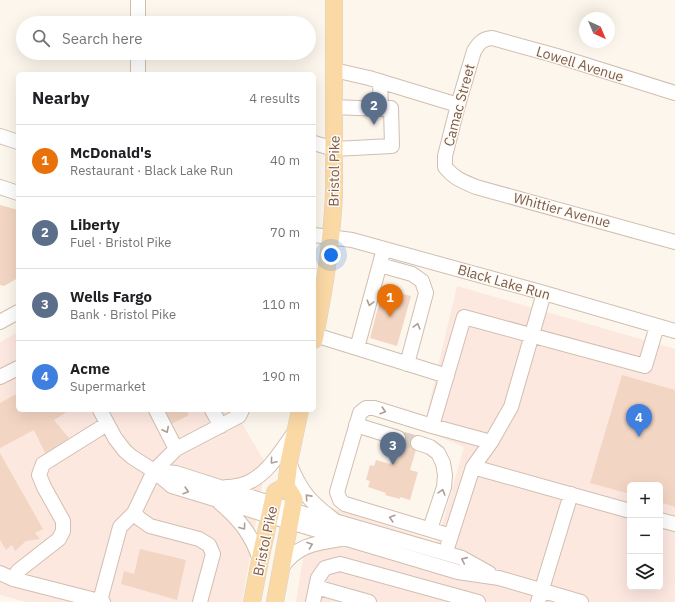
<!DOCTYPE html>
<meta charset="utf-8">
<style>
:root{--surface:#fff;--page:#f2f2f2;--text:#202124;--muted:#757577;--line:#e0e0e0;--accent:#7c3aed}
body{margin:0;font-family:"IBM Plex Sans",sans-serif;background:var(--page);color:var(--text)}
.controls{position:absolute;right:12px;bottom:12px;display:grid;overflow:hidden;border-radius:6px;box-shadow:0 4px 16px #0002}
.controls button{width:36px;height:36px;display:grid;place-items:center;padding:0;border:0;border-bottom:1px solid var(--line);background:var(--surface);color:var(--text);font:20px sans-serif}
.compass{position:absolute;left:579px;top:12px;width:36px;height:36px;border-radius:50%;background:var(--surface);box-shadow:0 4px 16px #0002;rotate:136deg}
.you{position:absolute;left:331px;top:255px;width:14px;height:14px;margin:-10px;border:3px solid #fff;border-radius:50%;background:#1a73e8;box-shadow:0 0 0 6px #1a73e833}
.badge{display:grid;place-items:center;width:26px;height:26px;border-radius:50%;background:var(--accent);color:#fff;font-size:13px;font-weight:700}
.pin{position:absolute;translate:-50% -33px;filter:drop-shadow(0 1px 2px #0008)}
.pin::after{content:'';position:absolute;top:21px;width:14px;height:12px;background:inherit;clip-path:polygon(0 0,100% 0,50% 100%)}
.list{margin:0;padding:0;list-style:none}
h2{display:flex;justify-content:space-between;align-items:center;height:52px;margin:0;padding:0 16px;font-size:17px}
h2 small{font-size:13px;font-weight:400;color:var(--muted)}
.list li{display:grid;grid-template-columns:26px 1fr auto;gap:12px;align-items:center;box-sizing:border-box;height:72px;padding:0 16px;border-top:1px solid var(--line)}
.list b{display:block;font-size:15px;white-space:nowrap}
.list p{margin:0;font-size:13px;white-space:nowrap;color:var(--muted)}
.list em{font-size:13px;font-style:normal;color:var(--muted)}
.icon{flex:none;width:22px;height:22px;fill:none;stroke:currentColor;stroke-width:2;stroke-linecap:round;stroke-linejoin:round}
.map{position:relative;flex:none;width:675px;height:602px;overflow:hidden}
.search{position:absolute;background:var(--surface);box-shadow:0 4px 16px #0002;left:16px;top:16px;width:300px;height:44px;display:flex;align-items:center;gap:10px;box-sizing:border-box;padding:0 14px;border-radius:22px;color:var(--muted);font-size:15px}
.panel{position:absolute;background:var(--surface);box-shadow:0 4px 16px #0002;left:16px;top:72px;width:300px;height:340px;border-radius:6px}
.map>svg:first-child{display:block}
.commercial{fill:#fde8e0;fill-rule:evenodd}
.building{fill:#f3d5c3}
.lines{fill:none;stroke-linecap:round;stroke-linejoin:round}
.minor-tunnel{stroke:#dcd0c4;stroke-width:14;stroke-dasharray:14 7;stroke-linecap:butt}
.minor-casing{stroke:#d1beb0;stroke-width:16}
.major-casing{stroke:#dad1cd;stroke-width:18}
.minor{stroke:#fff;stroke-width:14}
.major{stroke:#fbd9a5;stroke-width:17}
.oneway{stroke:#af9d94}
.labels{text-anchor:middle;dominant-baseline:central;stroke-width:3;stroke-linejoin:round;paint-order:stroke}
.street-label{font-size:14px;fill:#7a5c4d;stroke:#fffaf3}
</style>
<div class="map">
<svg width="675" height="602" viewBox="0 0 675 602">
<rect width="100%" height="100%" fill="#fdf6ec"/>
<!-- commercial -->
<path class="commercial" d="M457,286L675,349V602H296L302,564L317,503L437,542L464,447L423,430ZM630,485H660V587H630Z
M18,332V410H234L266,464L242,602H26L0,595V342Z"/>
<!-- building -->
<path class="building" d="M0,205L18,210V278L4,286L0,285Z
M383,289L411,296L397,346L370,338Z
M622,375L675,390V507L660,502V485H630V494L590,483Z
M18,393V410H70L54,420L69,438L46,455L34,430L0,448V403Z
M165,410H186L189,415L172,424Z
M400,431L420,436L410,470L418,472L410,500L400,497V499L385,495L386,493L368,487L370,481L366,480L370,465L374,466L376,460L390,464Z
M0,453L43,529L35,533L40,539L26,541L15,551L12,545L6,550L0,540Z
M140,549L186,560L177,600L121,584L124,571L134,574Z"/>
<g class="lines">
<!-- minor-tunnel -->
<path class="minor-tunnel" d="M398,438L418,443"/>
<!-- minor casing -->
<g class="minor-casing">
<path id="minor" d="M138,0V23
M138,53V74
M334,70L369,78L458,105
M675,93L557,56L492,38C482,39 479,43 474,51L458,105L445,156V167C455,179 462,181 476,187L675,242
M334,107L381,109L380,81
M0,136L18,142
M314,143L334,149L392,146L391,108L381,109
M0,187L18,193
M314,235L352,240L544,293L675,331
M380,265L412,274L422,281L426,293L407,364
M0,322L18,312
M315,335L447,376
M357,348L382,256
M0,377L18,368
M100,410L115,438L125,451L132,457L154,471L172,486L270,516L458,572L499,578L581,602
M156,410L176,449
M212,410L221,426
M356,425L398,438
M432,426L464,317L645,366L657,326
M418,443L430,447L438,453L443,463L445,475L444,487L430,529
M289,462C300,491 310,502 334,520
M473,467L630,511
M154,471L176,473L320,519L338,522L462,558L489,573
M226,487C231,487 236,486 241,485C265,479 280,452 294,433
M220,503C240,520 252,535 260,560
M134,513L140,519L150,526L199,539L209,545L213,554L200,602
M660,520L675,524
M451,536L345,504L340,500L337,492L360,413L366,408H374L432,426L491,442
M448,545L473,467L491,442L511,407L544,293
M282,567C297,545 316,543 341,539
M0,573L13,579L103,602
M13,579L18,571L59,539L63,531V521L44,487L39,475L43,464L107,424
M316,587L369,602
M100,601L120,527L134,513L154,471L176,449L239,416L242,410
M313,602L318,578L325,568L340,564L478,602
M538,602L571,494"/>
</g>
<!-- major casing -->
<g class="major-casing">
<path id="major" d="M314,340C324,292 332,242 334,193V0
M252,602L260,560L275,492L286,486
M275,602L294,499L286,486L289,462L300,410"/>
</g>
<!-- minor -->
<use href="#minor" class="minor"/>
<!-- major -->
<use href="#major" class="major"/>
</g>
<!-- one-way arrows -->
<defs><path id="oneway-chevron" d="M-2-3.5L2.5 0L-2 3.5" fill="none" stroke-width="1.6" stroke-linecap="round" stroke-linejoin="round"/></defs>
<g class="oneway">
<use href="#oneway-chevron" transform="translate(370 303) rotate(105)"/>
<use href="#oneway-chevron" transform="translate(417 326) rotate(-75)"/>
<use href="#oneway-chevron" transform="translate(383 411) rotate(17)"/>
<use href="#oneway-chevron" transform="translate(166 430) rotate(63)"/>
<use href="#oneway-chevron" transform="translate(273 461) rotate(130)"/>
<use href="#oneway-chevron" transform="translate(186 491) rotate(17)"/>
<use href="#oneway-chevron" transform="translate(442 492) rotate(-73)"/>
<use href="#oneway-chevron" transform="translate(308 497) rotate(-132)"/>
<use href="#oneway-chevron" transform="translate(392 518) rotate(-163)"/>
<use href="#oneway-chevron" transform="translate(243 527) rotate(54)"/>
<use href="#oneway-chevron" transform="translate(310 545) rotate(-20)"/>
<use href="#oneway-chevron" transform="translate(464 560) rotate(-156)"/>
</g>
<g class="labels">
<!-- street labels -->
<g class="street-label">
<text transform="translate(580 64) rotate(17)">Lowell Avenue</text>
<text transform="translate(459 105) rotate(-75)">Camac Street</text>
<text transform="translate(334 171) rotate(-89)">Bristol Pike</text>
<text transform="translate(562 210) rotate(15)">Whittier Avenue</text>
<text transform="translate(504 282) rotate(16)">Black Lake Run</text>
<text transform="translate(265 541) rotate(-78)">Bristol Pike</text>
</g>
</g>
</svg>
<div class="controls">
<button>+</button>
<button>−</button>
<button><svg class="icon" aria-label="layers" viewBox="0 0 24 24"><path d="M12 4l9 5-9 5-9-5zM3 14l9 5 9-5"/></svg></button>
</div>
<svg class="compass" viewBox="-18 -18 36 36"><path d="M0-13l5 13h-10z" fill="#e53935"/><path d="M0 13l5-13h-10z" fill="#757577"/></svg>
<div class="you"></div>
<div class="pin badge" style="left:390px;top:317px;background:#e8710a">1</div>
<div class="pin badge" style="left:374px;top:125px;background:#5c6f8a">2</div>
<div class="pin badge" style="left:393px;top:465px;background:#5c6f8a">3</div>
<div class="pin badge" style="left:639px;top:437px;background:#3f7fe0">4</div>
<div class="search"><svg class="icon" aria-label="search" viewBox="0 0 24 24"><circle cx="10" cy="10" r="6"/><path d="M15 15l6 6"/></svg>Search here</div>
<section class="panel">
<h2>Nearby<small>4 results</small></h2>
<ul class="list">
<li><span class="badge" style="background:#e8710a">1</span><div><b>McDonald's</b><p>Restaurant · Black Lake Run</p></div><em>40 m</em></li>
<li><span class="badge" style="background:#5c6f8a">2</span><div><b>Liberty</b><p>Fuel · Bristol Pike</p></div><em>70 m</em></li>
<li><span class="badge" style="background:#5c6f8a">3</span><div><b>Wells Fargo</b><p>Bank · Bristol Pike</p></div><em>110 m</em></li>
<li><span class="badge" style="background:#3f7fe0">4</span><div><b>Acme</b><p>Supermarket</p></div><em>190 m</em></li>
</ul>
</section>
</div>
